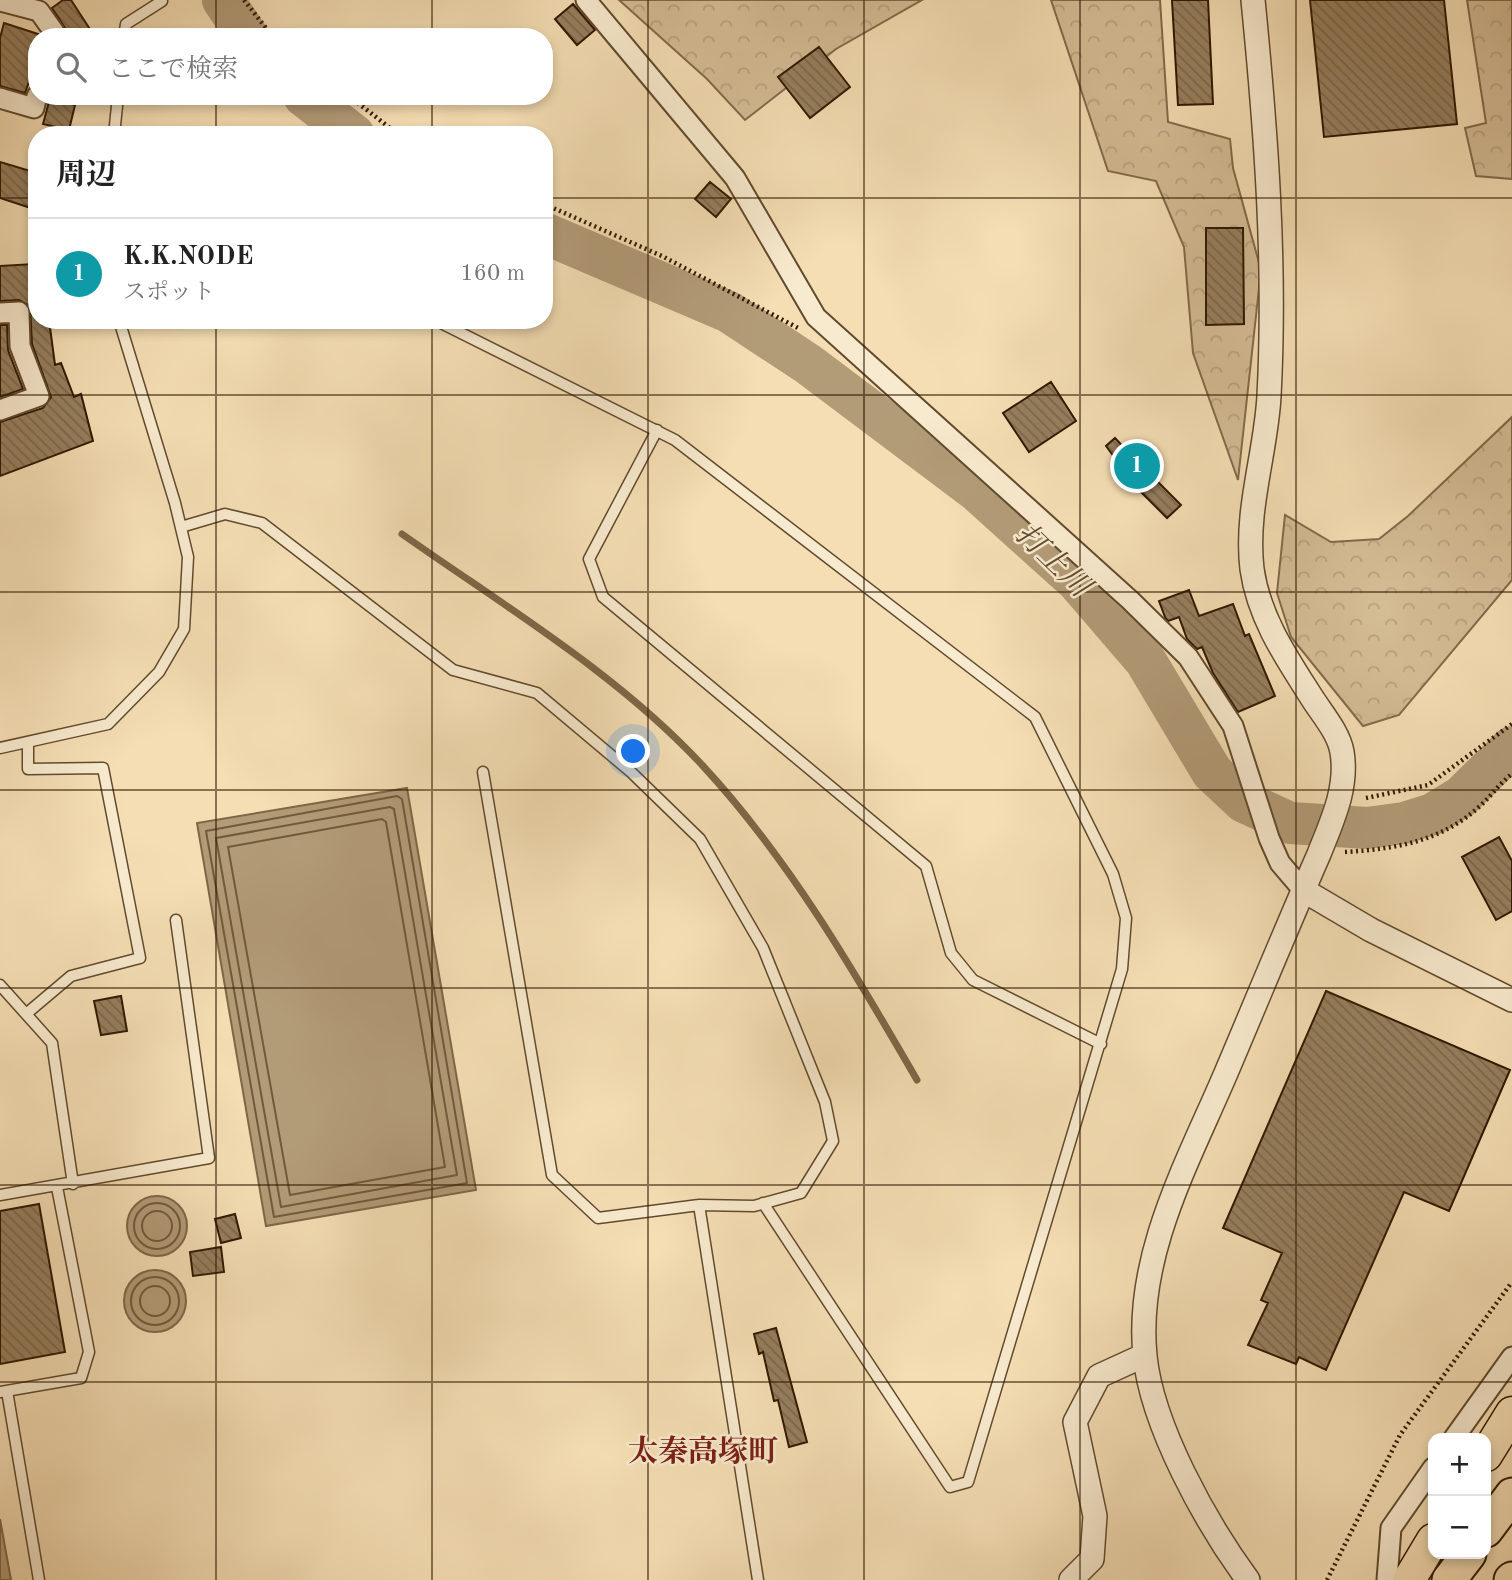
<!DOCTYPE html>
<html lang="ja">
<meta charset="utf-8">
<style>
:root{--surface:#fff;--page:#f2f2f2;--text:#222;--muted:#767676;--line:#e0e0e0;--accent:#d93025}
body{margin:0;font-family:"Old Standard TT","Noto Serif JP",serif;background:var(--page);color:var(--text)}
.controls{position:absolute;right:21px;bottom:21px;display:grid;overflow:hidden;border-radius:14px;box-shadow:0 4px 10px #0003}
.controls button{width:63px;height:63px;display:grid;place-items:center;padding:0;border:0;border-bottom:2px solid var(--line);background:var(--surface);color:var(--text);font:35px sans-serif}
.you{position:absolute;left:634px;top:752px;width:24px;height:24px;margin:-18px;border:5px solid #fff;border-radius:50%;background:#1a73e8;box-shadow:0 0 0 10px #1a73e833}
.badge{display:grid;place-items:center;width:46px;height:46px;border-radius:50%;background:var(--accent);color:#fff;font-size:23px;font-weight:700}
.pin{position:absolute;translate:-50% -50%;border:4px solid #fff;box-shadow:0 2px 7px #0006}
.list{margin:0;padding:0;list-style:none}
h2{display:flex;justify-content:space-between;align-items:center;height:91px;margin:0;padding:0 28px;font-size:30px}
h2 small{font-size:23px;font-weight:400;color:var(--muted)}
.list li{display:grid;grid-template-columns:46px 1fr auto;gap:21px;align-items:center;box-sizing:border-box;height:112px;padding:0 28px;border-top:2px solid var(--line)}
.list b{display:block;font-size:26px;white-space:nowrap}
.list p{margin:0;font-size:23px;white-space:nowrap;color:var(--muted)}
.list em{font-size:23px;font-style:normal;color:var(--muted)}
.icon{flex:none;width:38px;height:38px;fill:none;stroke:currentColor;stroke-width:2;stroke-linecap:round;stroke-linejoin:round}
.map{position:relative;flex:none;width:1512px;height:1580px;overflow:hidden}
.search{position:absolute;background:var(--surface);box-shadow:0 4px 10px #0003;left:28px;top:28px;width:525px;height:77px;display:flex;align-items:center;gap:18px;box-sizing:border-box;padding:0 24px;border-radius:28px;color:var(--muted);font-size:26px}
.panel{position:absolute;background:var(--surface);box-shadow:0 4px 10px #0003;left:28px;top:126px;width:525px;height:203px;border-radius:28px}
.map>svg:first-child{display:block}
.forest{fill:url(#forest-crowns);stroke:#826a4a;stroke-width:2}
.water{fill:#b29b77;stroke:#7e6747;stroke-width:2}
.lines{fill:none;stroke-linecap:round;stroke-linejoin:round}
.shore{stroke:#715a3c;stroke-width:2}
.stream{stroke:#7e6747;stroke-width:7}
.river{stroke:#b29b77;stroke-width:42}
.building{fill:url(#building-back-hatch);stroke:#301800;stroke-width:2}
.service-casing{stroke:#614a2d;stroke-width:13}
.minor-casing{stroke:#614a2d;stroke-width:23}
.tertiary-casing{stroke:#614a2d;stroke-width:26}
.trunk-casing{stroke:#301800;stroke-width:35}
.motorway-casing{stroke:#301800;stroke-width:37}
.path{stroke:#301800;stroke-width:4.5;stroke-dasharray:2 3.5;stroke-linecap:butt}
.service{stroke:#f8eace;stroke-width:10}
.minor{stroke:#f8eace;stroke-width:19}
.tertiary{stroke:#f8eace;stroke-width:23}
.trunk{stroke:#f5deb4;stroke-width:32}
.motorway{stroke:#f5deb4;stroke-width:33}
.grid{fill:none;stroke:#301800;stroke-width:2;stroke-opacity:0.55}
.labels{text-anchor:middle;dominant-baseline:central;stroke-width:5;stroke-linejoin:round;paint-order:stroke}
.water-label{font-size:30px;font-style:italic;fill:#644c30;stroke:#f8eace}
.neighbourhood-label{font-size:30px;font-weight:bold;fill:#7a1f14;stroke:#f8eace}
</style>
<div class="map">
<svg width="1512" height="1580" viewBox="0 0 1512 1580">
<defs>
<pattern id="forest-crowns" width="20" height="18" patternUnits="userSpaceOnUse" patternTransform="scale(1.75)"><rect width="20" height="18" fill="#d4bc95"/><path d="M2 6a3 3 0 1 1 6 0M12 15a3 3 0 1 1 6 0" fill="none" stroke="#b6a17f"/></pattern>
<pattern id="building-back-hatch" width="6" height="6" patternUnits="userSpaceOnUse" patternTransform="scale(1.75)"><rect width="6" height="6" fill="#967f5e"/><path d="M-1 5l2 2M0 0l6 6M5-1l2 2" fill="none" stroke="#7b674b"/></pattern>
</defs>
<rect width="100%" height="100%" fill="#f5deb4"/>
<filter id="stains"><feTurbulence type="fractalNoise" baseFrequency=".00286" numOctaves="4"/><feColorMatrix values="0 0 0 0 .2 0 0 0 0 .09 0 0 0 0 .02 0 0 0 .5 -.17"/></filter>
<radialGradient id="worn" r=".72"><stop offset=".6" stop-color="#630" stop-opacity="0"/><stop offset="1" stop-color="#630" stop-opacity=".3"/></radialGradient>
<!-- forest -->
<path class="forest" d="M619,0H922L836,49L745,120L707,79Z
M1051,0H1160L1168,122L1230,139L1233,168L1261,270L1238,480L1193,353L1184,247L1156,181L1108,171Z
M1467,0H1512V179L1476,176L1465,128L1486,123Z
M1512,417V580L1399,715L1363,726L1291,637L1277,593L1285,515L1331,542L1379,539L1408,516Z"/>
<!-- water -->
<path class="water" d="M407,788L476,1190L266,1226L197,823Z
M127 1226a30 30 0 1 1 60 0a30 30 0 1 1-60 0Z
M124 1301a31 31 0 1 1 62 0a31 31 0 1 1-62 0Z
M0,1519L11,1580H0Z"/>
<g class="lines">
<!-- shore -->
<path class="shore" d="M397,796L402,799L467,1183L274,1217L206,831Z
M390,807L394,809L457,1175L281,1207L216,838Z
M382,819L386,822L445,1167L290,1195L228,847Z
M134 1226a23 23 0 1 1 46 0a23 23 0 1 1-46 0Z
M142 1226a15 15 0 1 1 30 0a15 15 0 1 1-30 0Z
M131 1301a24 24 0 1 1 48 0a24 24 0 1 1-48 0Z
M140 1301a15 15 0 1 1 30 0a15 15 0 1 1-30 0Z"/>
<!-- stream -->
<path class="stream" d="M402,534C504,606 618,674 703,766C789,859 854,971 917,1080"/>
<!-- river -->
<path class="river" d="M223,0L248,37
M304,96L354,135
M544,233L729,312L808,364L977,491L1078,582L1145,660L1212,772L1244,802L1290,823L1367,828L1404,823L1433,814L1461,797L1512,747"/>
</g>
<!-- building -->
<path class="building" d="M63,0H71L95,37H71L52,8Z
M1172,0H1208L1213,104L1178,105Z
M1310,0H1444L1457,124L1324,137Z
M573,4L595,30L577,45L555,19Z
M4,23L41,35L37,37V59L25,93L0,86V38Z
M819,47L850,87L810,118L778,77Z
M50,98L75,105L69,130L43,124Z
M0,162L37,173V210L0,198Z
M710,182L731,199L716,217L695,199Z
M1206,228H1243L1244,324L1206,325Z
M34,264L37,320H49L55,365L61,363L74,397L81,394L93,441L0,476V422L43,408L51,397L32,344L30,306L19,300L0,301V266Z
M0,325H7L8,350L23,389L0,397Z
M1051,382L1076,421L1029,452L1003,413Z
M1115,438L1127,451L1137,443L1159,473L1153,477L1181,505L1167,518L1137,488L1106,446Z
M1189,590L1199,616L1233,604L1245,636L1249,634L1275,696L1238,712L1213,673L1202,647L1197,649L1187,639L1179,617L1168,621L1165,617L1159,601Z
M1499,837L1512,861V911L1496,920L1462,857Z
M1326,991L1510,1070L1449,1211L1404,1192L1326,1370L1299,1357L1296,1364L1248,1345L1268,1303L1261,1300L1282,1253L1223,1228Z
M121,996L127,1031L101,1035L94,1001Z
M39,1204L65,1352L0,1364V1211Z
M235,1214L241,1238L221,1243L215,1219Z
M221,1247L224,1272L193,1276L190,1252Z
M776,1328L807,1442L789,1447L778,1400L774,1401L763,1352L759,1354L754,1334Z"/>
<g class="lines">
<!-- service casing -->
<g class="service-casing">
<path id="service" d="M124,37L126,24L162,1
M114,132L155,135
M114,135L118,96
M435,320L675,440L1035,717L1113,874L1126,918L1122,969L968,1482L950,1487L763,1203
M657,430L589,559L603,597L926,866L951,953L973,980L1101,1044
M181,527L225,514L262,523L453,670L537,693L631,772L700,839L763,948L825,1102L833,1141L801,1193L754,1206L699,1205L598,1218L552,1175L483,772
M0,748L108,724L159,672L184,629L188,557L175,503L119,320
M0,985L52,1043L73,1184
M26,1014L71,976L140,958L103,768L28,769V742
M0,1195L209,1158L176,920
M699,1205L758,1580
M7,1391L39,1580
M0,1392L81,1378L89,1352L57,1187"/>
</g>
<!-- minor casing -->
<g class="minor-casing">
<path id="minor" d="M586,0L735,178L816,317L1130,600L1188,657L1233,726L1269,838L1280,863L1303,890
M0,1L39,11L54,32L53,37
M0,98L34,108L37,96
M0,313L19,312L20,346L39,396L0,410
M1454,1438L1512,1357
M1387,1580L1391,1528L1433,1468"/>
</g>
<!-- tertiary casing -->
<g class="tertiary-casing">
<path id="tertiary" d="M1303,890L1371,930L1512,1000
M1071,1580L1092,1559L1095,1516L1075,1422L1099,1376L1145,1355
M1248,1580C1206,1523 1152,1426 1145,1356C1135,1256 1188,1162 1226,1073C1257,1000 1287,927 1319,854C1332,821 1348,788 1342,752C1339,734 1324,716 1314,701C1288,660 1259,619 1252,569C1245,510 1266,453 1269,396C1276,264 1266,131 1253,0"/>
</g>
<!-- trunk casing -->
<g class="trunk-casing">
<path id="trunk" d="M1486,1455L1512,1413
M1409,1580L1433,1540"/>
</g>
<!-- motorway casing -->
<g class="motorway-casing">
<path id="motorway" d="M1486,1530L1512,1495
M1449,1580L1469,1554
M1511,1580L1512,1579"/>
</g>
<!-- path -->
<path class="path" d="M244,0L273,37
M349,96L399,135
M544,204L662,256L798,328
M1366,798L1428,785L1512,724
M1345,852C1396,849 1443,841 1481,805C1492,795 1500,783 1512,774
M1327,1580L1400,1435L1512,1282"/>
<!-- service -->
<use href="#service" class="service"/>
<!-- minor -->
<use href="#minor" class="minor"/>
<!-- tertiary -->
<use href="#tertiary" class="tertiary"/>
<!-- trunk -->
<use href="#trunk" class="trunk"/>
<!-- motorway -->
<use href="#motorway" class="motorway"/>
</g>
<!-- grid -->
<path class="grid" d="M216,0V37M432,0V37M648,0V1580M864,0V1580M1080,0V1580M1296,0V1580M216,96V135M432,96V135M0,198H37M544,198H1512M216,320V1580M432,320V1580M0,395H1512M0,592H1512M0,790H1512M0,988H1512M0,1185H1512M0,1382H1512"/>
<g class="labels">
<!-- water labels -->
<g class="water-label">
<text transform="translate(1052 561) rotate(44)">打上川</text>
</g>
<!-- neighbourhood labels -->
<g class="neighbourhood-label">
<text x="703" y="1453">太秦高塚町</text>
</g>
</g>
<rect width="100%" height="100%" filter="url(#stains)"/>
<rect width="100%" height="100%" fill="url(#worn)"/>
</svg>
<div class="controls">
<button>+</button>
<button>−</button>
</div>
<div class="you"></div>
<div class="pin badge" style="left:1137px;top:466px;background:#0f9aa8">1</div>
<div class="search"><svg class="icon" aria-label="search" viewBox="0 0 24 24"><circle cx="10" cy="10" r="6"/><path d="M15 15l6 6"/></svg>ここで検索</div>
<section class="panel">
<h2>周辺<small></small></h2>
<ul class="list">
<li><span class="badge" style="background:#0f9aa8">1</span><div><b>K.K.NODE</b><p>スポット</p></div><em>160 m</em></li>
</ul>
</section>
</div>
